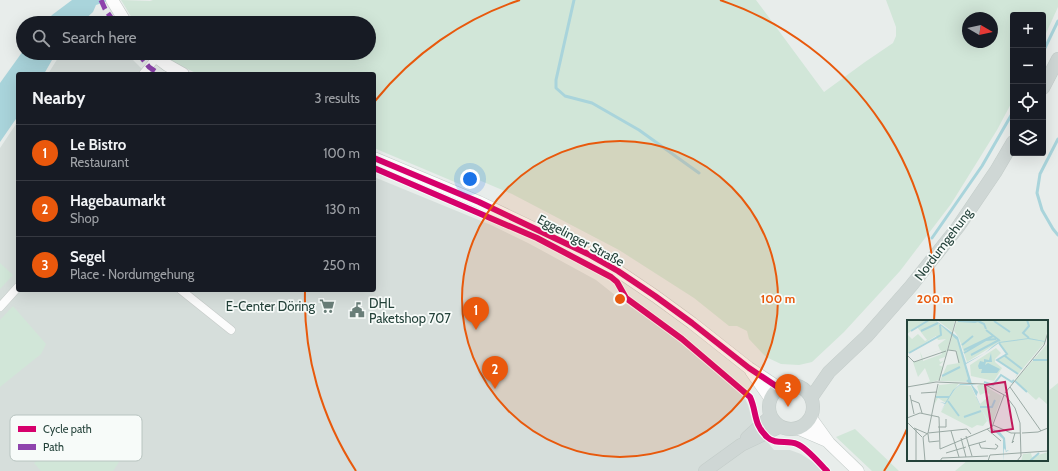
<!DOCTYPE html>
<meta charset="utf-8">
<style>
:root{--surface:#171b24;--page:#242831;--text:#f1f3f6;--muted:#9ea1a6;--line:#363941;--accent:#ea580c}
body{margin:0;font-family:Cabin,sans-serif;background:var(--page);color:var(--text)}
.controls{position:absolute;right:12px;top:12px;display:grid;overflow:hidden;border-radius:4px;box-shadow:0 4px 16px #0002}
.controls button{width:36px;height:36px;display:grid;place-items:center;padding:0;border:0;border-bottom:1px solid var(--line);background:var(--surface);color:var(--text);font:20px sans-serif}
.compass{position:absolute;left:962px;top:12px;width:36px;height:36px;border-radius:50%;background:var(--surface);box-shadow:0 4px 16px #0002;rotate:99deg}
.you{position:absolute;left:470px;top:179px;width:14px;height:14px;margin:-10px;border:3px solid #fff;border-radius:50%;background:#1a73e8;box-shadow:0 0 0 6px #1a73e833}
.badge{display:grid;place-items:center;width:26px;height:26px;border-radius:50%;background:var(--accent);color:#fff;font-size:13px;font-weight:700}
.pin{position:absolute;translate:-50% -33px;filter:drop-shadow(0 1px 2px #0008)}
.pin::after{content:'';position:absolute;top:21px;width:14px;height:12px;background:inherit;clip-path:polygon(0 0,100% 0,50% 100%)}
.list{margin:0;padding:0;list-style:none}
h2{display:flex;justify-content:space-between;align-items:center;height:52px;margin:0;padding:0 16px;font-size:17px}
h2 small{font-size:13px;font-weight:400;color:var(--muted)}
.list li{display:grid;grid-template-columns:26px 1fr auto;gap:12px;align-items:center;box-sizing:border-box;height:56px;padding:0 16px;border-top:1px solid var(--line)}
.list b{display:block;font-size:15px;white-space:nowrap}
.list p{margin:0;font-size:13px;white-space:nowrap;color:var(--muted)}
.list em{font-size:13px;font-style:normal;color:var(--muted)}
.icon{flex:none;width:22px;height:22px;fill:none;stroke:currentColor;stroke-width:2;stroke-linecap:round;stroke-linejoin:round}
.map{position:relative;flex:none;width:1058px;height:471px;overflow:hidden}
.search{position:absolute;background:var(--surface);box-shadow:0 4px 16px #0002;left:16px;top:16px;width:360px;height:44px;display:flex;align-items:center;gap:10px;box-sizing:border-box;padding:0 14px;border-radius:22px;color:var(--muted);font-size:15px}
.panel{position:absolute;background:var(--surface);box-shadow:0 4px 16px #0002;left:16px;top:72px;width:360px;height:220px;border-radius:4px}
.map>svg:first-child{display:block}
.built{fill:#d6dedb}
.green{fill:#d1e6d8;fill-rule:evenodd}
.water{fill:#a9d4db}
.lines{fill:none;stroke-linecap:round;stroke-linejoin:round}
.stream{stroke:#a9d4db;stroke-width:3}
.street-casing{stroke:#c5cac8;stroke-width:9}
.secondary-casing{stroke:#c3cbc8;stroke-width:13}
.primary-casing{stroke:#c3ccc9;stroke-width:14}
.street{stroke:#fcfcfc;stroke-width:8}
.secondary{stroke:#fcfcfc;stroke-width:12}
.primary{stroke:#cfd7d5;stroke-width:13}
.quiet{stroke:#8e44ad;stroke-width:5;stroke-dasharray:10 5;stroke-linecap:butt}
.cycleway-casing{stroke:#f7fbf9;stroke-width:8}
.cycleway{stroke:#d6006c;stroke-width:6}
.ring{fill:none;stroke:#e8590c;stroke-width:2}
.labels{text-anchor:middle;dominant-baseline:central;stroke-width:3.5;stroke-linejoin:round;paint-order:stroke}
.street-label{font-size:13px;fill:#24423a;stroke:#f7fbf9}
.poi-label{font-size:13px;fill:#24423a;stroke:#f7fbf9;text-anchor:start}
.inset-river{fill:none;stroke:#a9d4db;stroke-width:2}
.inset-road{fill:none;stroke:#9aa9a4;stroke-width:1}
.view{fill:#c2185b;fill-opacity:0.15;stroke:#c2185b;stroke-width:2}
.inset-edge{fill:none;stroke:#24423a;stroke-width:2}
.key{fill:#f7fbf9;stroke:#b8c4c0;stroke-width:1}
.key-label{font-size:11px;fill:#24423a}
.centre{fill:#e8590c;stroke:#f7fbf9;stroke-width:2}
.ring-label{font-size:12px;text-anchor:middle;font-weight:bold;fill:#e8590c;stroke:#f7fbf9;stroke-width:3.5;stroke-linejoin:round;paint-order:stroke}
</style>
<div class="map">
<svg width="1058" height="471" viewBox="0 0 1058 471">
<rect width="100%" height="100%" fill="#e8edeb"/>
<!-- built -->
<path class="built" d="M61,53H126L147,74H48Z
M18,121V290H374V177L491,225L530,244L596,280L625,303L664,329L733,387L744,397L748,405L753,424L774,450H790L801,454L813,462L822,471H0V148Z"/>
<!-- green -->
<path class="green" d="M121,0L150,1L153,0H756L824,92L865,62L893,43L896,36V27L886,0H1058V7L1043,40V15H1013V100L997,130L951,204L900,271L844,332L812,362L799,365L781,364L766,357L749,339L747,331L737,326H729L694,298L619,250L512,194L474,178L469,188L374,148V74H198L173,62L160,53H369V23H135ZM968,18H992V42H968Z
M0,263L13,275L0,289Z
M13,306L46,344L41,354L0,387V320Z
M1058,383V471H955L968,460H1047V392Z
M855,429L899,471H872L836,437Z
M76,431L98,439L119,462L113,471H41L34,463Z"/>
<!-- water -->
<path class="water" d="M72,0H111L96,5L93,12L81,23H45L52,15Z
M23,51V53H56L44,74H18V116L0,142V83Z"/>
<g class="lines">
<!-- stream -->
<path class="stream" d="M574,0L556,80V88L565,96L592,103L639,130L699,173
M1043,52L1058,21
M1058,139L1040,174L1037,193L1042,210L1053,229L1058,235
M932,238L982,166L1013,112"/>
<!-- street casing -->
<g class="street-casing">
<path id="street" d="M143,74L156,58
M181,290L231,330
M0,307L18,287"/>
</g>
<!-- secondary casing -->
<g class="secondary-casing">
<path id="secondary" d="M112,0L126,23
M151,53L167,65L183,74
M374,158L479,202L588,254L618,271L655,296L692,323L749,368L779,388
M751,371L770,398
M811,418L829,443L858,471
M799,429L827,441"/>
</g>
<!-- primary casing -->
<g class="primary-casing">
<path id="primary" d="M1043,88L1058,59
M769 407a22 22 0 1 1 44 0a22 22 0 1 1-44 0Z
M811,398L829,372L867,336L911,286L958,227L996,171L1013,142
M747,438L770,417
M705,471L741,445L779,427"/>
</g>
<!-- street -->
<use href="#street" class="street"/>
<!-- secondary -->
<use href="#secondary" class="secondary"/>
<!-- primary -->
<use href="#primary" class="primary"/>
<!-- quiet -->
<path class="quiet" d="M101,0L105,9L115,23
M138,53L149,67L159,74"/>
<!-- cycleway casing -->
<g class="cycleway-casing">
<path id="cycleway" d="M374,158L479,202L588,254L618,271L655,296L692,323L749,368L779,388
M374,168L537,238L611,277L617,282L626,298L682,339L750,397C757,412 753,424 767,437C775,445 787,440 797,444C807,448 819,463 827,471"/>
</g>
<!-- cycleway -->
<use href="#cycleway" class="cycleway"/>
</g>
<!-- distance rings -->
<circle cx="620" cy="299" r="158" fill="#e8590c" fill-opacity=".12"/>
<g class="ring">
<circle cx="620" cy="299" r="158"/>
<path d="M908 427A315 315 0 0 1 884 471M356 471A315 315 0 0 1 305 291M375 101A315 315 0 0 1 520 0M720 0A315 315 0 0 1 934 321"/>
</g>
<!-- icons -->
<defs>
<g id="supermarket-bare" transform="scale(1.2)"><path d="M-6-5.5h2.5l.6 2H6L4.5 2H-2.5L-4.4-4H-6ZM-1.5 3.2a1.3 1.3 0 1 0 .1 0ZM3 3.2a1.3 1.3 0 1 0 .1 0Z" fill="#697e78" stroke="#f7fbf9" stroke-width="2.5" paint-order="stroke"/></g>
<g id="civic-bare" transform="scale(1.2)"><path d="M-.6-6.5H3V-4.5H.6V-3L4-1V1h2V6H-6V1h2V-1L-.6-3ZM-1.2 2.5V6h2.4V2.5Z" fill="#697e78" stroke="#f7fbf9" stroke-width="2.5" paint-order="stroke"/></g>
</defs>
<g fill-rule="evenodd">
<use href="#supermarket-bare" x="327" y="306"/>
<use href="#civic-bare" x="357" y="310"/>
</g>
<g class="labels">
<!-- street labels -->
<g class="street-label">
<text transform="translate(581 240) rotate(28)">Eggelinger Straße</text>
<text transform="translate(943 244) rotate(-53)">Nordumgehung</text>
</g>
<!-- poi labels -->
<g class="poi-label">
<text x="369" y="303">DHL<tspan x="369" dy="15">Paketshop 707</tspan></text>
<text x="315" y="306" text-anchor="end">E-Center Döring</text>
</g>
</g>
<!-- overview -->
<g transform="translate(907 320)">
<rect width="141" height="141" fill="#e8edeb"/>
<path d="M0,0H28L45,13L38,37L32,39L33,42L37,41L32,45L36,47L32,60L18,64L23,61L18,48L11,57L6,42L15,40L13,32L15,36L33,30L31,25L39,19L31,20L29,16L0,34ZM10,7L20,20L18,21L11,14L5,19L0,14ZM34,30L35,34L16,41L15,36ZM30,0H48L45,12L43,10ZM50,0H141V7L138,22L108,58L110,54L91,40L100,34L92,22L60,42L52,18L47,11ZM46,14L51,21L61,59L59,61L62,62L33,61L40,45L52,43L49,30H41ZM141,23V85L132,77L129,80L108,61ZM89,28L94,33L88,39V42L95,48L87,61L64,56L63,45ZM52,63L39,83L31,78L27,85L32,65ZM74,64L95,76L84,107L73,84L83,75L80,72L73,75L70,66ZM53,65L64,66L80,101L76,106L70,105L65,108L34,92L46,71ZM141,132V141H114L116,134L124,133L125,137Z" fill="#d1e6d8" fill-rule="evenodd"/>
<path d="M28,0L51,17L59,43L78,33L86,26L92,22L122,18L137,21L139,22L121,19L92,23L78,33L59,44L65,64L70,65H65L71,72L69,77L84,108L93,112L98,118L99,129L98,131L102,130L99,132L97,128L96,141V119L84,108L64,65H53L48,69L34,91L38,84L33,82L38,83L46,70L51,66L53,64H63L59,61L61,59L50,20ZM84,33L85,42H79L78,45L81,43L93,49L90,53H74L75,49H72L71,46L73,41L77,42V39L82,40Z" fill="#a9d4db"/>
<path class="inset-river" d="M120,0L122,6L116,13L122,18M51,1L68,2L73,0M71,1L77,4L79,9M87,1L103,12M79,10L93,21M4,11L22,0M14,11L31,3M92,23L100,34L90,40L111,54M55,25L66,16M57,30L86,16M2,33L34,15L33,5M57,33L79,20L89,19M64,35L92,20M98,36L115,49M126,40H141M35,56L53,47M108,61L120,72M77,62L86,65L94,55L105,62L107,60M29,77H42M41,81L52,96M73,87H85L88,80M57,97L74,91M123,141L132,133"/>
<path class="inset-road" d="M41,30L49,31L52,43M0,35L7,42L39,31M32,61L49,0M29,62L77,64L99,76M0,67L29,62M103,67L134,111M14,73L30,72M98,73L137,25L141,12M3,75L7,94M99,76L108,88L113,103L114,136L110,141M4,80L12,83L15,93M0,98L13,93L32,97L33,129L85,107L97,75M0,102L15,117M86,105L104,113H113M31,107H39V99M7,108L21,114M80,109L94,121M44,111L52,137M21,113L60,109L64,114M115,113L131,112L141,108M21,114L22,122L32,121M59,116L65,136M16,117L21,113L31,64M16,117L18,141M54,118L59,137M107,121L105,123L108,113M72,123L74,128L89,129L91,126L88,124M61,126L79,121M39,133L59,127M9,140V109M33,141L35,138L81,136M81,141L83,135L141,131"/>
<path class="view" d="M98,62L106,109L85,112L78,65Z"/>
<rect width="141" height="141" class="inset-edge"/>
</g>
<!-- legend -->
<rect x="10" y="415" width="132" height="46" rx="6" class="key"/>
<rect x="18" y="426" width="18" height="6" fill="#d6006c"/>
<rect x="18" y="444" width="18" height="6" fill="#8e44ad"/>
<g class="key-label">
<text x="43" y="433">Cycle path</text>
<text x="43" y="451">Path</text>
</g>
<circle cx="620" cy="299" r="6" class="centre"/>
<g class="ring-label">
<text x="778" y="303">100 m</text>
<text x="935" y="303">200 m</text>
</g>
</svg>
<div class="controls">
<button>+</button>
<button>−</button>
<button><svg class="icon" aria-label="locate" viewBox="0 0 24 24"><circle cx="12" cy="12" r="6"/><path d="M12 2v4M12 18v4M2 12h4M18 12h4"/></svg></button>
<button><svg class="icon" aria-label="layers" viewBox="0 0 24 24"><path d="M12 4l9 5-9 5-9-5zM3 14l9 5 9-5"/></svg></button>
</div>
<svg class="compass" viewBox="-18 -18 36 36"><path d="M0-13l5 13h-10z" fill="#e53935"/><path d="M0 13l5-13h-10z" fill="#9ea1a6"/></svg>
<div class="you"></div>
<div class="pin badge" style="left:476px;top:330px">1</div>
<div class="pin badge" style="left:495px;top:389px">2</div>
<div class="pin badge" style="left:788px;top:407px">3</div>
<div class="search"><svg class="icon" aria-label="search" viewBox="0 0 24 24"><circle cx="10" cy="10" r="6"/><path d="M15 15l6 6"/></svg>Search here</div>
<section class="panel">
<h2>Nearby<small>3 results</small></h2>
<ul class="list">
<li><span class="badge">1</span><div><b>Le Bistro</b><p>Restaurant</p></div><em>100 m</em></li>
<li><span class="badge">2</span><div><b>Hagebaumarkt</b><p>Shop</p></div><em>130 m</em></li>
<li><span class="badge">3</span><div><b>Segel</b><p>Place · Nordumgehung</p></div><em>250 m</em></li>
</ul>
</section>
</div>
